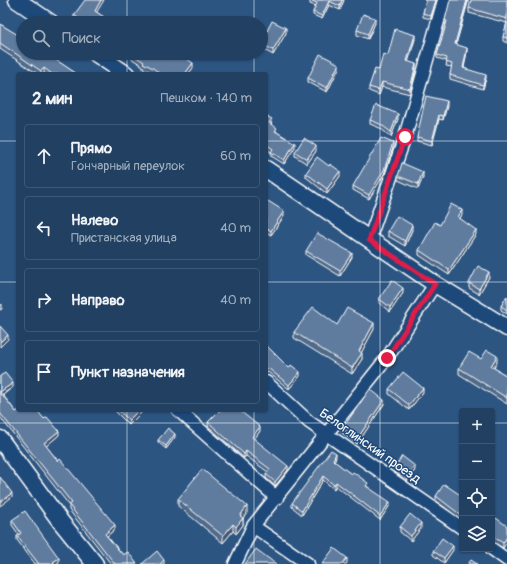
<!DOCTYPE html>
<html lang="ru">
<meta charset="utf-8">
<style>
:root{--surface:#214062;--page:#294768;--text:#f1f3f6;--muted:#a2afbe;--line:#3e5977}
body{margin:0;font-family:Pangolin,sans-serif;background:var(--page);color:var(--text)}
.controls{position:absolute;right:12px;bottom:12px;display:grid;overflow:hidden;border-radius:4px;box-shadow:0 1px 3px #0004}
.controls button{width:36px;height:36px;display:grid;place-items:center;padding:0;border:0;border-bottom:1px solid var(--line);background:var(--surface);color:var(--text);font:20px sans-serif}
.stop{position:absolute;width:12px;height:12px;margin:-9px;border:3px solid #e11d48;border-radius:50%;background:#fff}
.stop.end{background:#e11d48;border-color:#fff;box-shadow:0 1px 4px #0008}
.list{margin:0;padding:0;list-style:none}
h2{display:flex;justify-content:space-between;align-items:center;height:52px;margin:0;padding:0 16px;font-size:17px}
h2 small{font-size:13px;font-weight:400;color:var(--muted)}
.list li{display:grid;grid-template-columns:26px 1fr auto;gap:12px;align-items:center;box-sizing:border-box;height:64px;margin:0 8px 8px;padding:0 8px;border:1px solid var(--line);border-radius:4px}
.list b{display:block;font-size:15px;white-space:nowrap}
.list p{margin:0;font-size:13px;white-space:nowrap;color:var(--muted)}
.list em{font-size:13px;font-style:normal;color:var(--muted)}
.icon{flex:none;width:22px;height:22px;fill:none;stroke:currentColor;stroke-width:2;stroke-linecap:round;stroke-linejoin:round}
.map{position:relative;flex:none;width:507px;height:564px;overflow:hidden}
.search{position:absolute;background:var(--surface);box-shadow:0 1px 3px #0004;left:16px;top:16px;width:252px;height:44px;display:flex;align-items:center;gap:10px;box-sizing:border-box;padding:0 14px;border-radius:22px;color:var(--muted);font-size:15px}
.panel{position:absolute;background:var(--surface);box-shadow:0 1px 3px #0004;left:16px;top:72px;width:252px;height:340px;border-radius:4px}
.map>svg:first-child{display:block}
.lines{fill:none;stroke-linecap:round;stroke-linejoin:round}
.minor-casing{stroke:#fff;stroke-width:15}
.tertiary-casing{stroke:#fff;stroke-width:19}
.minor{stroke:#1f4a7a;stroke-width:12}
.tertiary{stroke:#1f4a7a;stroke-width:16}
.wall{fill:#516b89;stroke:#fff}
.shaded-wall{fill:#42576f;stroke:#fff}
.building{fill:#5e7c9f;stroke:#fff}
.route{stroke:#e11d48;stroke-width:5}
.grid{fill:none;stroke:#fff;stroke-width:1;stroke-opacity:0.55}
.labels{text-anchor:middle;dominant-baseline:central;stroke-width:3;stroke-linejoin:round;paint-order:stroke}
.street-label{font-size:13px;fill:#fff;stroke:#1f4a7a}
</style>
<div class="map">
<svg width="507" height="564" viewBox="0 0 507 564">
<rect width="100%" height="100%" fill="#2c5582"/>
<filter id="ink" filterUnits="userSpaceOnUse"><feTurbulence type="fractalNoise" baseFrequency=".025" numOctaves="2"/><feDisplacementMap in="SourceGraphic" scale="8" xChannelSelector="R" yChannelSelector="G"/><feConvolveMatrix kernelMatrix="1 2 1 2 8 2 1 2 1" color-interpolation-filters="sRGB"/></filter>
<g filter="url(#ink)">
<g class="lines">
<!-- minor casing -->
<g class="minor-casing">
<path id="minor" d="M369,240L405,137L444,0
M266,382L309,422L462,528
M178,410L277,498
M253,526L308,564
M492,549L507,560
M235,564L253,526L387,358L435,284"/>
</g>
<!-- tertiary casing -->
<g class="tertiary-casing">
<path id="tertiary" d="M17,0L51,23
M95,53L126,74
M266,169L435,284L507,328
M0,439L61,522L95,564"/>
</g>
<!-- minor -->
<use href="#minor" class="minor"/>
<!-- tertiary -->
<use href="#tertiary" class="tertiary"/>
</g>
<!-- wall -->
<path class="wall" d="M310,0H344L340,10L329,5L322,19L313,15V12L316,6L310,4Z
M424,0H437L431,19L423,17V13L426,1Z
M507,0V43L503,41V37L507,23L469,13V8Z
M468,2L456,44L467,51L464,68L486,78L483,89L450,79V75L452,67L446,66L447,61L437,58V55L446,24H445V20Z
M96,12L113,23H80L74,19V15Z
M375,23L368,39L357,35V30Z
M0,24L77,74H38L0,49Z
M261,28L267,31L286,33L273,55L261,48Z
M415,39L408,62L416,68L410,94L382,87L379,95L369,91V87L388,55Z
M123,53H178L193,68L188,74H155L143,68V66Z
M339,68L327,92L308,82V78Z
M447,106L443,120L439,119L432,145L417,141V137Z
M266,116L272,123L271,124L277,132L295,147L284,164L271,156V152L266,149Z
M398,119L391,137L380,128L370,124V120Z
M393,148L384,174L369,199L353,190V186Z
M316,151L307,164L295,156V152Z
M306,173L340,176L327,194L306,177Z
M398,176L423,177L418,189L398,180Z
M266,203L284,216L271,235L266,232Z
M462,215L460,218L476,234L449,275L419,255V250L440,225Z
M412,230L405,246L388,236V231Z
M306,251L352,257L340,276L306,255Z
M489,277L479,294L469,288V283Z
M403,293L390,312L379,303V299Z
M507,296V314L501,310V306Z
M337,325L374,329L361,353L362,359L352,374L294,338V332Z
M266,345L289,368L300,376L289,389L268,372L267,373L266,372Z
M497,362L494,368L507,376V404L459,374V368Z
M0,376L13,387L3,395L16,412L44,419L59,435L46,446L58,461L115,529L107,536L123,555L137,564H111L69,510V505L0,417Z
M389,389L423,392L409,410L389,394Z
M384,404L357,444L342,433V429Z
M114,410H144L129,425Z
M208,422L260,431L254,439L288,470L275,486L266,478V474L268,472L246,456L244,458L208,426Z
M175,437L166,449L158,442V440Z
M336,457L334,461L368,487L390,505L380,520L336,486L334,489L323,480L302,515L292,507V503Z
M395,467L415,470L407,481L395,472Z
M436,496H462V520L436,501Z
M178,499L247,513L243,518V525L236,534L233,531L223,543L178,506Z
M12,520L59,562L56,564H35L17,540V536L19,535L12,525Z
M492,523L507,526L503,548L492,541Z
M400,527L421,528L411,541L400,532Z
M453,550L444,563L433,555V551Z"/>
<!-- shaded-wall -->
<path class="shaded-wall" d="M101,0H104L95,15V11Z
M342,0H344L340,10V6Z
M436,0H437L431,19V16Z
M468,0V2L455,48V44Z
M329,1V5L322,19V16Z
M375,18V23L368,39V34Z
M286,28V33L273,55V50Z
M415,35V39L407,66V61Z
M467,48V51L463,72V68Z
M193,63V68L188,74H185Z
M339,64V68L327,92V88Z
M416,64V68L410,94V89Z
M44,68V74H41V71Z
M486,75V78L483,89V85Z
M382,82V87L379,95V90Z
M447,101V106L443,120V116Z
M398,114V119L391,137V132Z
M439,115V119L432,145V141Z
M295,143V147L284,164V160Z
M393,143V148L384,174L369,199V195Z
M316,146V151L307,164V159Z
M340,171V176L327,194V189Z
M423,172V177L418,189V184Z
M462,210V215L458,221V217Z
M284,211V216L271,235V231Z
M412,225V230L405,246V241Z
M476,230V234L449,275V270Z
M352,253V257L340,276V271Z
M489,272V277L479,294V289Z
M403,288V293L390,312V307Z
M2,304V309L0,310V306Z
M374,323V329L359,357V351Z
M8,335V339L0,347V342Z
M362,353V359L352,374V368Z
M497,356V362L491,372V366Z
M300,372V376L289,389V385Z
M13,383V387L0,396V392Z
M423,388V392L409,410V405Z
M384,400V404L357,444V439Z
M139,410H144L129,425V420Z
M260,427V431L252,442V437Z
M59,431V435L44,448V443Z
M175,434V437L166,449V446Z
M246,451V456L244,458V454Z
M336,453V457L333,464V460Z
M288,466V470L275,486V482Z
M415,466V470L407,481V476Z
M323,476V480L302,515V511Z
M336,482V486L334,489V485Z
M12,493V497L0,506V502Z
M390,502V505L380,520V516Z
M247,506V513L240,522L243,518V525L236,534V527L240,516Z
M421,523V528L411,541V536Z
M233,524V531L223,543V536Z
M115,525V529L105,538V534Z
M507,537V542L503,548V543Z
M453,546V550L444,563V558Z
M59,558V562L56,564H53V562Z
M347,558V563L346,564H342Z
M164,560V564H160Z"/>
<!-- building -->
<path class="building" d="M85,0H101L95,11L113,23H85L74,15Z
M310,0H342L340,6L329,1L322,16L313,12L317,3Z
M426,0H436L431,16L423,13Z
M450,0H467L455,44L467,48L463,68L486,75L483,85L450,75L452,64L446,62L447,58L437,55L447,21L445,20Z
M471,0H507V19L469,8Z
M363,14L375,18L368,34L357,30Z
M272,21L286,28L273,50L261,44V28L267,31Z
M507,22V38L503,37Z
M0,24L23,38V53H46L77,74H52L44,68L41,71L0,43Z
M395,29L415,35L407,61L416,64L410,89L382,82L379,90L369,87L375,69L379,70L383,54L388,55Z
M130,53H178L193,63L185,74H160L153,68L143,63L144,62Z
M320,54L339,64L327,88L308,78Z
M426,96L447,101L443,116L439,115L432,141L417,137Z
M376,105L398,114L391,132L380,124L370,120Z
M266,116L272,119L269,123L277,128L275,131L295,143L284,160L271,152L273,149L266,144Z
M304,138L316,146L307,159L295,152Z
M381,138L393,143L384,170L369,195L353,186Z
M317,157L329,166L330,164L340,171L327,189L306,173Z
M402,163L423,172L418,184L398,176Z
M268,201L284,211L271,231L266,228V203Z
M451,204L462,210L458,217L476,230L449,270L419,250L435,222L440,225Z
M397,216L412,225L405,241L388,231Z
M317,233L352,253L340,271L306,251Z
M478,266L489,272L479,289L469,283Z
M392,280L403,288L390,307L379,299Z
M507,296V310L501,306Z
M313,307L337,325L347,308L374,323L359,351L362,353L352,368L294,332Z
M0,326L8,335L0,342Z
M266,345L289,368L291,365L300,372L289,385L268,368L267,369L266,368Z
M487,350L497,356L491,366L507,376V398L459,368L469,352L481,359Z
M403,372L423,388L409,405L389,389Z
M5,373L13,383L0,392L16,412L19,410H37L44,419L47,417L59,431L44,443L58,461L60,459L115,525L105,534L123,555L128,552L137,564H115L69,505L72,503L0,413V376Z
M370,389L384,400L357,439L342,429Z
M118,410H139L129,420Z
M220,410H239L260,427L252,437L288,466L275,482L266,474L270,469L246,451L244,454L208,422Z
M168,428L175,434L166,446L158,440Z
M331,450L336,453L333,460L351,474L353,472L368,483L366,486L390,502L380,516L336,482L334,485L323,476L302,511L292,503Z
M402,456L415,466L407,476L395,467Z
M202,469L247,506L240,516L243,518L236,527L233,524L223,536L178,499Z
M0,477L12,493L0,502Z
M444,484L462,496V516L436,496Z
M25,511L59,558L53,562L55,564H39L17,536L21,533L12,520Z
M410,514L421,523L411,536L400,527Z
M496,518L507,526V537L503,543L492,536V523Z
M442,538L453,546L444,558L433,551Z
M334,548L347,558L342,564H322Z
M256,549L276,564H245Z
M157,551L164,560L160,564H142Z
M471,560L477,564H468Z"/>
</g>
<g class="lines" filter="url(#ink)">
<!-- route -->
<path class="route" d="M387,358L435,284L369,240L405,137"/>
</g>
<!-- grid -->
<path class="grid" d="M127,0V23M254,0V23M380,0V564M127,53V74M254,53V74M0,141H18M266,141H507M0,282H18M266,282H507M127,410V564M254,410V564M0,423H462M492,423H507"/>
<g class="labels">
<!-- street labels -->
<g class="street-label">
<text transform="translate(370 446) rotate(35)">Белоглинский проезд</text>
</g>
</g>
</svg>
<div class="controls">
<button>+</button>
<button>−</button>
<button><svg class="icon" aria-label="locate" viewBox="0 0 24 24"><circle cx="12" cy="12" r="6"/><path d="M12 2v4M12 18v4M2 12h4M18 12h4"/></svg></button>
<button><svg class="icon" aria-label="layers" viewBox="0 0 24 24"><path d="M12 4l9 5-9 5-9-5zM3 14l9 5 9-5"/></svg></button>
</div>
<div class="stop" style="left:405px;top:137px"></div>
<div class="stop end" style="left:387px;top:358px"></div>
<div class="search"><svg class="icon" aria-label="search" viewBox="0 0 24 24"><circle cx="10" cy="10" r="6"/><path d="M15 15l6 6"/></svg>Поиск</div>
<section class="panel">
<h2>2 мин<small>Пешком · 140 m</small></h2>
<ul class="list">
<li><svg class="icon" aria-label="ahead" viewBox="0 0 24 24"><path d="M12 20V5M6 11l6-6 6 6"/></svg><div><b>Прямо</b><p>Гончарный переулок</p></div><em>60 m</em></li>
<li><svg class="icon" aria-label="left" viewBox="0 0 24 24"><path d="M17 20v-9H6M10 6l-5 5 5 5"/></svg><div><b>Налево</b><p>Пристанская улица</p></div><em>40 m</em></li>
<li><svg class="icon" aria-label="right" viewBox="0 0 24 24"><path d="M7 20v-9h11M14 6l5 5-5 5"/></svg><div><b>Направо</b></div><em>40 m</em></li>
<li><svg class="icon" aria-label="arrive" viewBox="0 0 24 24"><path d="M6 21V4h12l-3 4 3 4H6"/></svg><div><b>Пункт назначения</b></div></li>
</ul>
</section>
</div>
